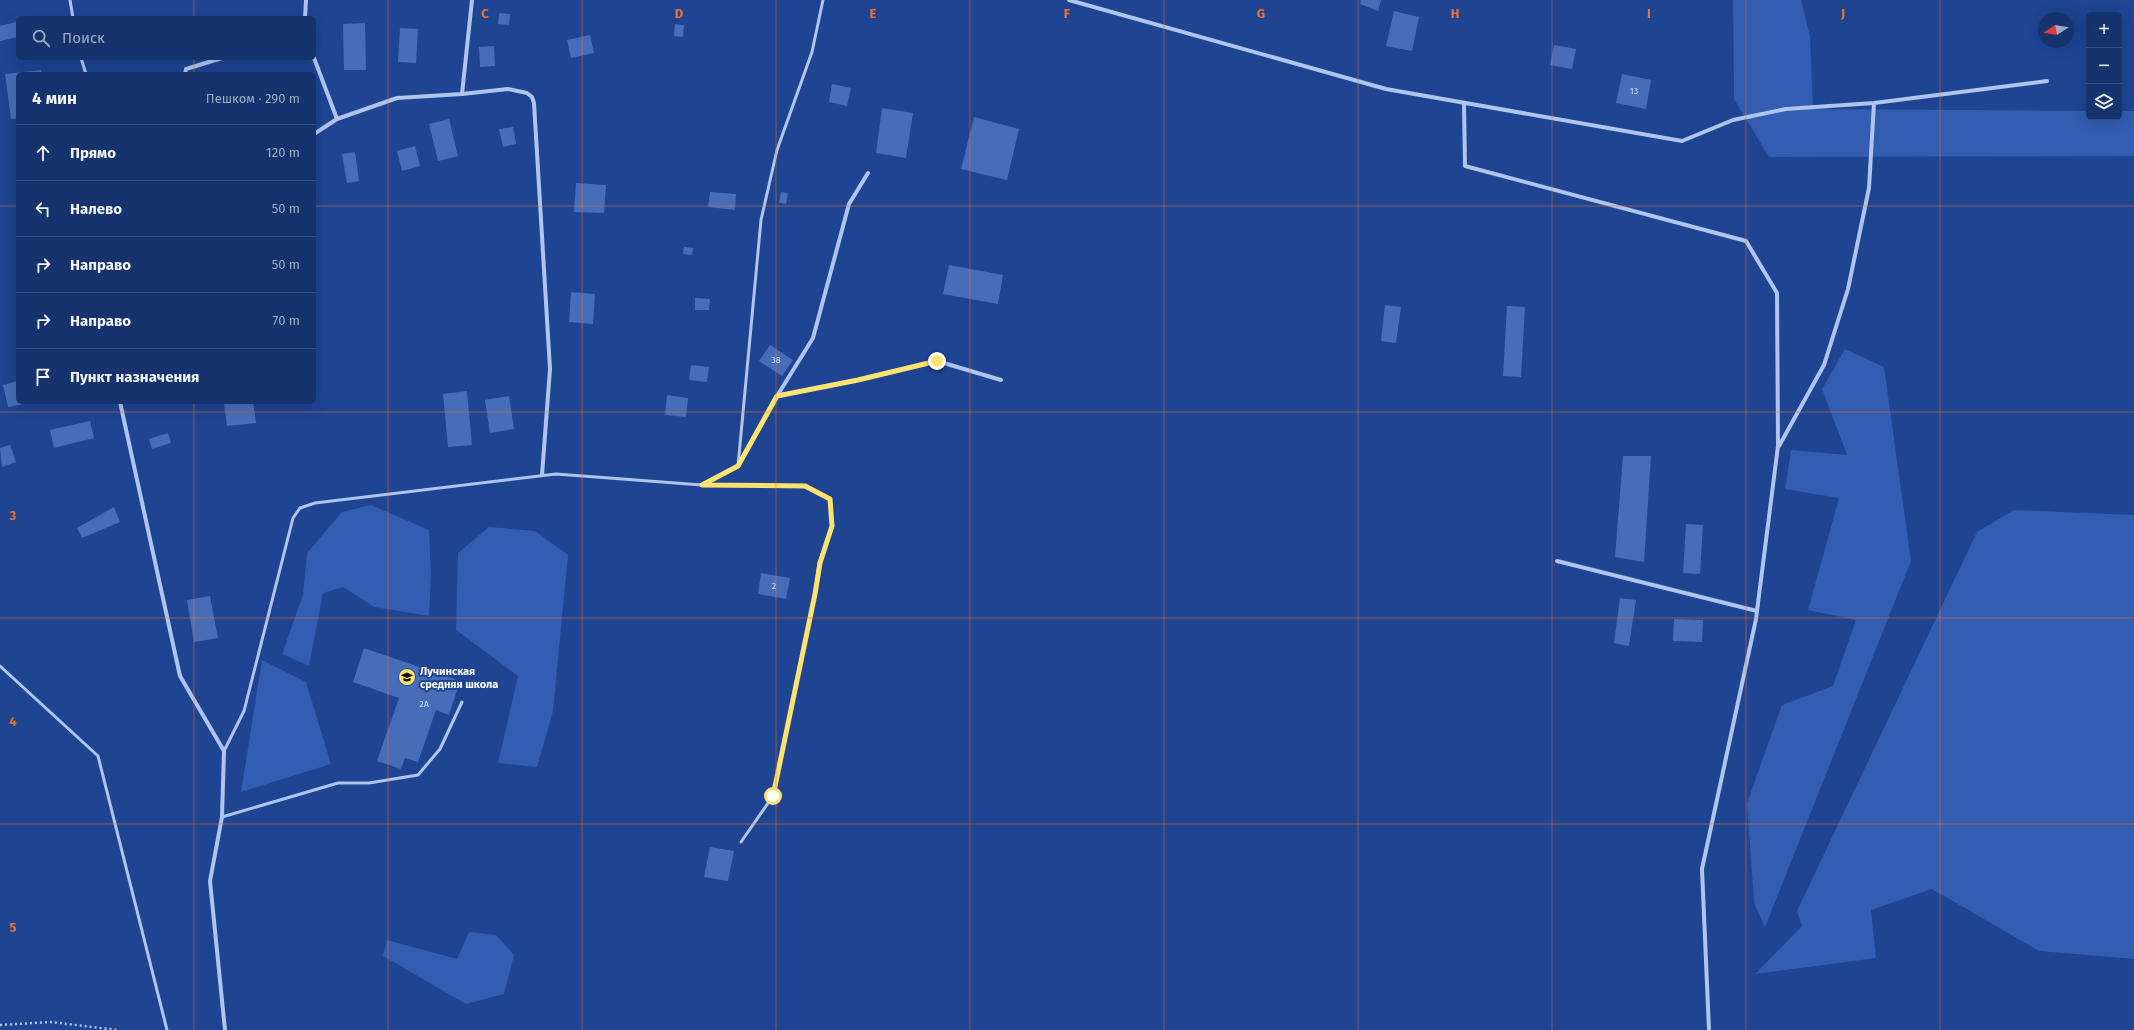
<!DOCTYPE html>
<html lang="ru">
<meta charset="utf-8">
<style>
:root{--surface:#16336e;--page:#233f76;--text:#f1f3f6;--muted:#9eaac2;--line:#354e81}
body{margin:0;font-family:"Fira Sans",sans-serif;background:var(--page);color:var(--text)}
.controls{position:absolute;right:12px;top:12px;display:grid;overflow:hidden;border-radius:6px;box-shadow:0 4px 16px #0002}
.controls button{width:36px;height:36px;display:grid;place-items:center;padding:0;border:0;border-bottom:1px solid var(--line);background:var(--surface);color:var(--text);font:20px sans-serif}
.compass{position:absolute;left:2038px;top:12px;width:36px;height:36px;border-radius:50%;background:var(--surface);box-shadow:0 4px 16px #0002;rotate:258deg}
.stop{position:absolute;width:12px;height:12px;margin:-9px;border:3px solid #fce36f;border-radius:50%;background:#fff}
.stop.end{background:#fce36f;border-color:#fff;box-shadow:0 1px 4px #0008}
.list{margin:0;padding:0;list-style:none}
h2{display:flex;justify-content:space-between;align-items:center;height:52px;margin:0;padding:0 16px;font-size:17px}
h2 small{font-size:13px;font-weight:400;color:var(--muted)}
.list li{display:grid;grid-template-columns:26px 1fr auto;gap:12px;align-items:center;box-sizing:border-box;height:56px;padding:0 16px;border-top:1px solid var(--line)}
.list b{display:block;font-size:15px;white-space:nowrap}
.list em{font-size:13px;font-style:normal;color:var(--muted)}
.icon{flex:none;width:22px;height:22px;fill:none;stroke:currentColor;stroke-width:2;stroke-linecap:round;stroke-linejoin:round}
.map{position:relative;flex:none;width:2134px;height:1030px;overflow:hidden}
.search{position:absolute;background:var(--surface);box-shadow:0 4px 16px #0002;left:16px;top:16px;width:300px;height:44px;display:flex;align-items:center;gap:10px;box-sizing:border-box;padding:0 14px;border-radius:6px;color:var(--muted);font-size:15px}
.panel{position:absolute;background:var(--surface);box-shadow:0 4px 16px #0002;left:16px;top:72px;width:300px;height:332px;border-radius:6px}
.map>svg:first-child{display:block}
.green{fill:#325db0}
.building{fill:#476db9}
.lines{fill:none;stroke-linecap:round;stroke-linejoin:round}
.path{stroke:#afc5ee;stroke-width:2.5;stroke-dasharray:2 3;stroke-linecap:butt}
.service{stroke:#afc5ee;stroke-width:3}
.minor{stroke:#afc5ee;stroke-width:4}
.route{stroke:#fce36f;stroke-width:5}
.grid{fill:none;stroke:#eb7230;stroke-width:1;stroke-opacity:0.55}
.labels{text-anchor:middle;dominant-baseline:central;stroke-width:4;stroke-linejoin:round;paint-order:stroke}
.number-label{font-size:9px;fill:#d1daee}
.poi-label{font-size:11px;font-weight:bold;fill:#fff;stroke:#1e4492;text-anchor:start}
.grid-label{font-size:13px;text-anchor:middle;font-weight:bold;fill:#eb7230;stroke:#1e4492;stroke-width:4;stroke-linejoin:round;paint-order:stroke}
</style>
<div class="map">
<svg width="2134" height="1030" viewBox="0 0 2134 1030">
<rect width="100%" height="100%" fill="#1e4492"/>
<!-- green -->
<path class="green" d="M1733,0H1801L1810,36L1813,109L2089,111V117H2119V111H2134V156L1769,157L1734,99Z
M1845,349L1884,367L1911,561L1765,927L1754,903L1747,803L1782,705L1833,686L1856,620L1808,610L1839,498L1785,489L1791,450L1847,455L1822,389Z
M371,505L429,530L431,575L429,616L374,607L343,587L323,593L309,666L282,654L303,595L307,553L342,512Z
M2014,510L2134,515V959L2039,951L1932,889L1871,910L1876,958L1755,974L1802,926L1797,911L1977,532Z
M489,527L535,531L568,555L553,711L537,767L498,763L518,676L456,630L458,553Z
M262,660L306,682L331,764L241,792Z
M469,932L496,935L514,955L504,994L466,1004L383,956L387,940L457,959Z"/>
<!-- building -->
<path class="building" d="M1361,0H1381L1378,11L1360,4Z
M1394,11L1419,17L1412,51L1386,46Z
M499,13L510,14L509,25L498,24Z
M16,22L18,37L0,41V26Z
M365,23L366,70H344L343,24Z
M675,24L684,25L683,37L674,36Z
M400,28L418,29L416,63L398,62Z
M590,35L594,53L571,58L567,40Z
M1554,45L1576,49L1572,69L1550,65Z
M494,46L495,66L480,67L479,47Z
M41,70L42,74H18V118L11,119L5,74Z
M1622,74L1651,80L1646,109L1616,103Z
M832,84L851,88L847,106L829,102Z
M882,108L913,113L906,158L876,153Z
M974,117L1019,129L1007,180L961,169Z
M449,119L458,156L438,161L429,124Z
M513,127L516,144L503,147L499,129Z
M415,146L420,166L402,171L397,151Z
M355,152L359,181L347,183L342,154Z
M576,183L606,185L604,213L574,212Z
M710,192L736,194L735,210L708,207Z
M781,192L788,193L786,204L779,203Z
M684,247L693,248L692,255L683,254Z
M949,265L1003,275L998,304L943,294Z
M571,292L595,294L593,324L569,322Z
M695,298L710,299L709,310H695Z
M1385,305L1401,307L1396,343L1381,341Z
M1507,306L1525,307L1521,377L1503,376Z
M770,345L793,360L782,376L759,361Z
M691,365L709,367L707,382L689,380Z
M18,381V402L23,404L8,407L3,385Z
M467,391L472,445L448,447L443,394Z
M667,395L688,398L686,417L665,415Z
M509,396L514,429L490,433L485,400Z
M241,402H253L256,423L227,426L224,404Z
M90,421L94,438L54,448L50,430Z
M168,433L171,443L152,449L149,439Z
M10,445L16,462L2,467L0,448Z
M1623,456H1651L1644,562L1615,557Z
M114,507L120,522L82,538L77,528Z
M1686,524L1703,525L1700,574L1683,573Z
M761,573L790,578L786,599L758,594Z
M210,596L218,638L194,642L187,600Z
M1620,598L1636,600L1629,646L1614,643Z
M1674,619L1703,620L1702,642L1673,641Z
M364,648L460,681L449,715L436,710L418,762L405,758L401,769L377,761L399,698L353,682Z
M710,847L734,851L728,881L704,877Z"/>
<g class="lines">
<!-- path -->
<path class="path" d="M0,1025L51,1022L117,1030"/>
<!-- service -->
<path class="service" d="M70,0L73,18
M81,58L86,74
M704,485L805,486L830,499L832,526L819,563L815,594L773,796L741,842
M0,666L98,756L167,1030
M224,751L244,711L293,518L300,508L315,503L556,474L702,485L738,466L761,220L777,150L812,52L823,0
M222,817L338,783H369L418,775L440,749L462,702"/>
<!-- minor -->
<path class="minor" d="M1069,0L1386,89L1682,141L1733,120L1786,109L1874,103L2047,81
M305,18L306,0
M314,58L337,119
M185,74L186,69L222,58
M462,94L472,0
M1464,103L1465,166L1746,241L1777,293L1778,446L1756,619L1702,869L1709,1030
M314,134L337,119L397,98L462,94L508,89L527,93L532,97L534,103L550,369L542,475
M777,396L813,338L849,204L868,173
M120,402L180,676L224,751L222,817L210,881L225,1030
M1779,446L1824,365L1848,289L1869,188L1874,103
M738,466L777,396L858,380L937,361L1001,380
M1557,561L1757,611"/>
</g>
<g class="lines">
<!-- route -->
<path class="route" d="M773,796L815,594L820,563L832,526L830,499L805,486L702,485L738,466L777,396L858,380L937,361"/>
</g>
<!-- grid -->
<path class="grid" d="M194,0V18M388,0V1030M582,0V1030M776,0V1030M970,0V1030M1164,0V1030M1358,0V1030M1552,0V1030M1746,0V1030M1940,0V1030M194,58V74M0,206H18M314,206H2134M194,402V1030M0,412H2134M0,618H2134M0,824H2134"/>
<!-- icons -->
<defs>
<g id="school-disc" transform="scale(0.9)"><circle r="9.5" fill="#fce36f" stroke="#1e4492"/><path d="M0-5L7-2L0 1L-7-2ZM-4 1L0 2.5L4 1V4Q0 6-4 4Z" fill="#111"/></g>
</defs>
<g fill-rule="evenodd">
<use href="#school-disc" x="407" y="677"/>
</g>
<g class="labels">
<!-- number labels -->
<g class="number-label">
<text x="1634" y="91">13</text>
<text x="776" y="360">38</text>
<text x="774" y="586">2</text>
<text x="424" y="704">2А</text>
</g>
<!-- poi labels -->
<g class="poi-label">
<text x="420" y="671">Лучинская<tspan x="420" dy="13">средняя школа</tspan></text>
</g>
</g>
<g class="grid-label">
<text x="485" y="18">C</text>
<text x="679" y="18">D</text>
<text x="873" y="18">E</text>
<text x="1067" y="18">F</text>
<text x="1261" y="18">G</text>
<text x="1455" y="18">H</text>
<text x="1649" y="18">I</text>
<text x="1843" y="18">J</text>
<text x="13" y="520">3</text>
<text x="13" y="726">4</text>
<text x="13" y="932">5</text>
</g>
</svg>
<div class="controls">
<button>+</button>
<button>−</button>
<button><svg class="icon" aria-label="layers" viewBox="0 0 24 24"><path d="M12 4l9 5-9 5-9-5zM3 14l9 5 9-5"/></svg></button>
</div>
<svg class="compass" viewBox="-18 -18 36 36"><path d="M0-13l5 13h-10z" fill="#e53935"/><path d="M0 13l5-13h-10z" fill="#9eaac2"/></svg>
<div class="stop" style="left:773px;top:796px"></div>
<div class="stop end" style="left:937px;top:361px"></div>
<div class="search"><svg class="icon" aria-label="search" viewBox="0 0 24 24"><circle cx="10" cy="10" r="6"/><path d="M15 15l6 6"/></svg>Поиск</div>
<section class="panel">
<h2>4 мин<small>Пешком · 290 m</small></h2>
<ul class="list">
<li><svg class="icon" aria-label="ahead" viewBox="0 0 24 24"><path d="M12 20V5M6 11l6-6 6 6"/></svg><div><b>Прямо</b></div><em>120 m</em></li>
<li><svg class="icon" aria-label="left" viewBox="0 0 24 24"><path d="M17 20v-9H6M10 6l-5 5 5 5"/></svg><div><b>Налево</b></div><em>50 m</em></li>
<li><svg class="icon" aria-label="right" viewBox="0 0 24 24"><path d="M7 20v-9h11M14 6l5 5-5 5"/></svg><div><b>Направо</b></div><em>50 m</em></li>
<li><svg class="icon" aria-label="right" viewBox="0 0 24 24"><path d="M7 20v-9h11M14 6l5 5-5 5"/></svg><div><b>Направо</b></div><em>70 m</em></li>
<li><svg class="icon" aria-label="arrive" viewBox="0 0 24 24"><path d="M6 21V4h12l-3 4 3 4H6"/></svg><div><b>Пункт назначения</b></div></li>
</ul>
</section>
</div>
